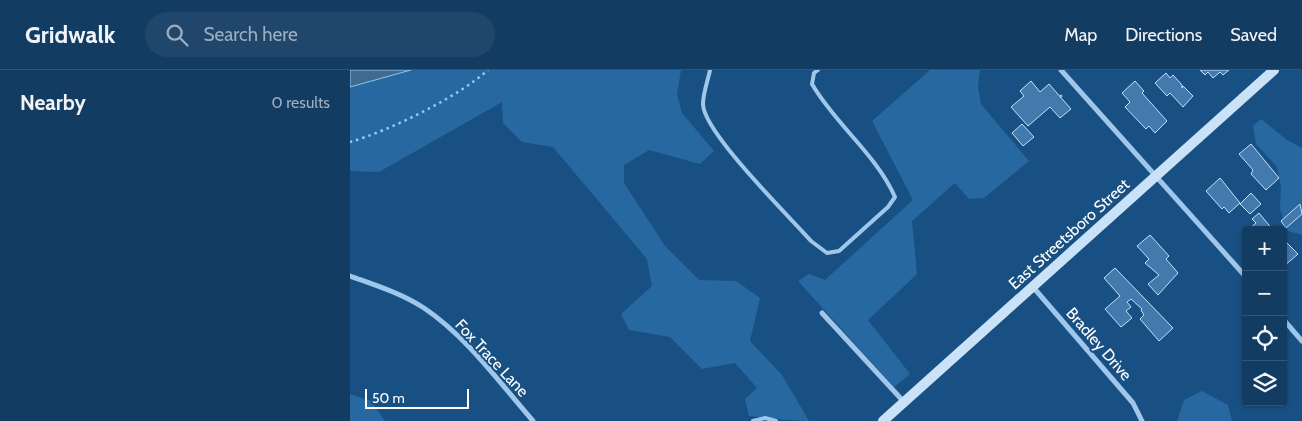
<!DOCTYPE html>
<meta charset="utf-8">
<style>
:root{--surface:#133c62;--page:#20476b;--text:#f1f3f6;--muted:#9dadbe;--line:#325677}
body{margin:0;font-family:Cabin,sans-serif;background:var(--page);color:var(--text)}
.controls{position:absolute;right:15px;bottom:15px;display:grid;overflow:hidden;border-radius:5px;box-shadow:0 1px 4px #0004}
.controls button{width:45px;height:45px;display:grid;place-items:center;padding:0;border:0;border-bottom:1px solid var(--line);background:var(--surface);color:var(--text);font:25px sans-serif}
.scale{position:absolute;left:15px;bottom:12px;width:104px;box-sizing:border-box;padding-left:5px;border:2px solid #fff;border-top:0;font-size:14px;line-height:18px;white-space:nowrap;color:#fff;-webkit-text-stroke:4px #195083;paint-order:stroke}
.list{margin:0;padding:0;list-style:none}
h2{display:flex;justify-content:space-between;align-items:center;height:65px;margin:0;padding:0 20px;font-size:21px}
h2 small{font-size:16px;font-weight:400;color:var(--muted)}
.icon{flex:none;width:28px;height:28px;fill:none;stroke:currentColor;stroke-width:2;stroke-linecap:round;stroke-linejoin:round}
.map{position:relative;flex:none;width:952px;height:351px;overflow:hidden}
header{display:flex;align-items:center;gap:30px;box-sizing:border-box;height:70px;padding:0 25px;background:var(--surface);border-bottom:1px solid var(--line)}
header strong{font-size:24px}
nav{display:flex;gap:28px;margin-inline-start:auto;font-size:18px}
.search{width:350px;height:45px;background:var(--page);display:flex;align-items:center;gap:12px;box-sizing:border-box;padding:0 18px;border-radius:28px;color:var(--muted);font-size:19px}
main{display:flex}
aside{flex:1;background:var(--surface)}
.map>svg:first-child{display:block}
.green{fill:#2868a0}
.water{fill:#416a90;stroke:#90c4ee}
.building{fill:#427aad;stroke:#c3e0f9}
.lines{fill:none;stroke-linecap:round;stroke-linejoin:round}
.path{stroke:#9ec7eb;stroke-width:2.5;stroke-dasharray:2.5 4;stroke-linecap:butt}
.lane{stroke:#9ec7eb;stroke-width:4}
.street{stroke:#9ec7eb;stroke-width:5}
.secondary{stroke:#cae2f8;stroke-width:10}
.labels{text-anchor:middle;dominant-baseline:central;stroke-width:4;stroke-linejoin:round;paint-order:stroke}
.street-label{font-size:16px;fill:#fff;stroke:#195083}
</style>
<header>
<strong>Gridwalk</strong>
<div class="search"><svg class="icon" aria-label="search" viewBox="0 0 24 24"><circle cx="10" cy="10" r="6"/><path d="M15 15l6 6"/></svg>Search here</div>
<nav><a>Map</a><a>Directions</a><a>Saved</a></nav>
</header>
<main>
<aside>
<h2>Nearby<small>0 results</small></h2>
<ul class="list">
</ul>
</aside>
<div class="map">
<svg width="952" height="351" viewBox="0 0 952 351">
<rect width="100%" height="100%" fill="#195083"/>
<!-- green -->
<path class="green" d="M0,0H331L327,24L332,43L364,81L350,94L299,80L274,95V113L315,176L349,210L386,211L410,228L400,271L432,305L459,351C438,351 420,348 399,346L395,329L407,318L385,293L352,299L320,267L279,260L271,244L302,216L297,189L203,77L172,72L153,53L152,32L29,102L0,101Z
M580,0H630L628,17L631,34L679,91L634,128L619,129L605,113L562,151L567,204L518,250L560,304L544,317L448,211L459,204L475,210L563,130L522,51Z
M911,49L937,70L952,78V165L938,161L930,139L931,117L927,97L906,74L903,56Z
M852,321L878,335L882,351H827L834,330Z
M0,324L21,331L35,351H0Z"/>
<!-- water -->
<path class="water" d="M0,0H61L0,17Z"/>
<!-- building -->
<path class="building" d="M850,0H879L873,5L870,2L863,8L858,2L855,5Z
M816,3L820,8L823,5L832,15V18L833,16L843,26L833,37L820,23L817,26L805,13Z
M681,11L690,22L699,14L721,39L710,48L700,37L678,56L661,37L674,26L670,21Z
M785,11L794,21L792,23L817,51L805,63L799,56L796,59L775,37L780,32L772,23Z
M672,54L684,67L673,76L662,63Z
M901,74L929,108L916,120L901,104L903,100L889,84Z
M870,108L890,133L879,143L874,137L872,139L856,121Z
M901,123L911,134L900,144L890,134Z
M950,134L952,144L936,158L931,151Z
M909,143L923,160H898L906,153L902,149Z
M800,165L819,186L816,189L828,203L808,225L798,214L809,205L795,193L799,189L787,176Z
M936,172L948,184L933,197V175Z
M765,198L823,258L809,271L790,249L794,245L791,240L792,239L781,229L777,232L781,237L776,241L782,248L771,257L755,239L770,226L754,208Z"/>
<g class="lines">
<!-- path -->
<path class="path" d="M710,27L714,23
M0,72C39,61 108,27 138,0"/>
<!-- lane -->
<path class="lane" d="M360,0C358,10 353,23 353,34C353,62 440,147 461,171L477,183L489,181L538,137L545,127C526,84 485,54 462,14L464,3L468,0
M403,351L415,348L426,351"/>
<!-- street -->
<path class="street" d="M711,0L896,207
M0,206C25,215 51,223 74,238C117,267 149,312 183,351
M683,217L783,333L792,351
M472,243L554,332
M933,249L952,271"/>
<!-- secondary -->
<path class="secondary" d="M533,351L924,0"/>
</g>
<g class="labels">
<!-- street labels -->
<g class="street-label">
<text transform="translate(719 164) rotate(-42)">East Streetsboro Street</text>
<text transform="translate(749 274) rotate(49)">Bradley Drive</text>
<text transform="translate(142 288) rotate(47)">Fox Trace Lane</text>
</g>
</g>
</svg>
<div class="controls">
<button>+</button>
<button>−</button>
<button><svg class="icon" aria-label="locate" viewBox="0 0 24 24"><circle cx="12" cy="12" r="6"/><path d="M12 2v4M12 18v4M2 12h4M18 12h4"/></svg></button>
<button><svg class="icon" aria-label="layers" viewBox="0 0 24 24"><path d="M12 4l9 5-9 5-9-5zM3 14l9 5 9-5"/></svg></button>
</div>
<div class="scale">50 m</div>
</div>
</main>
